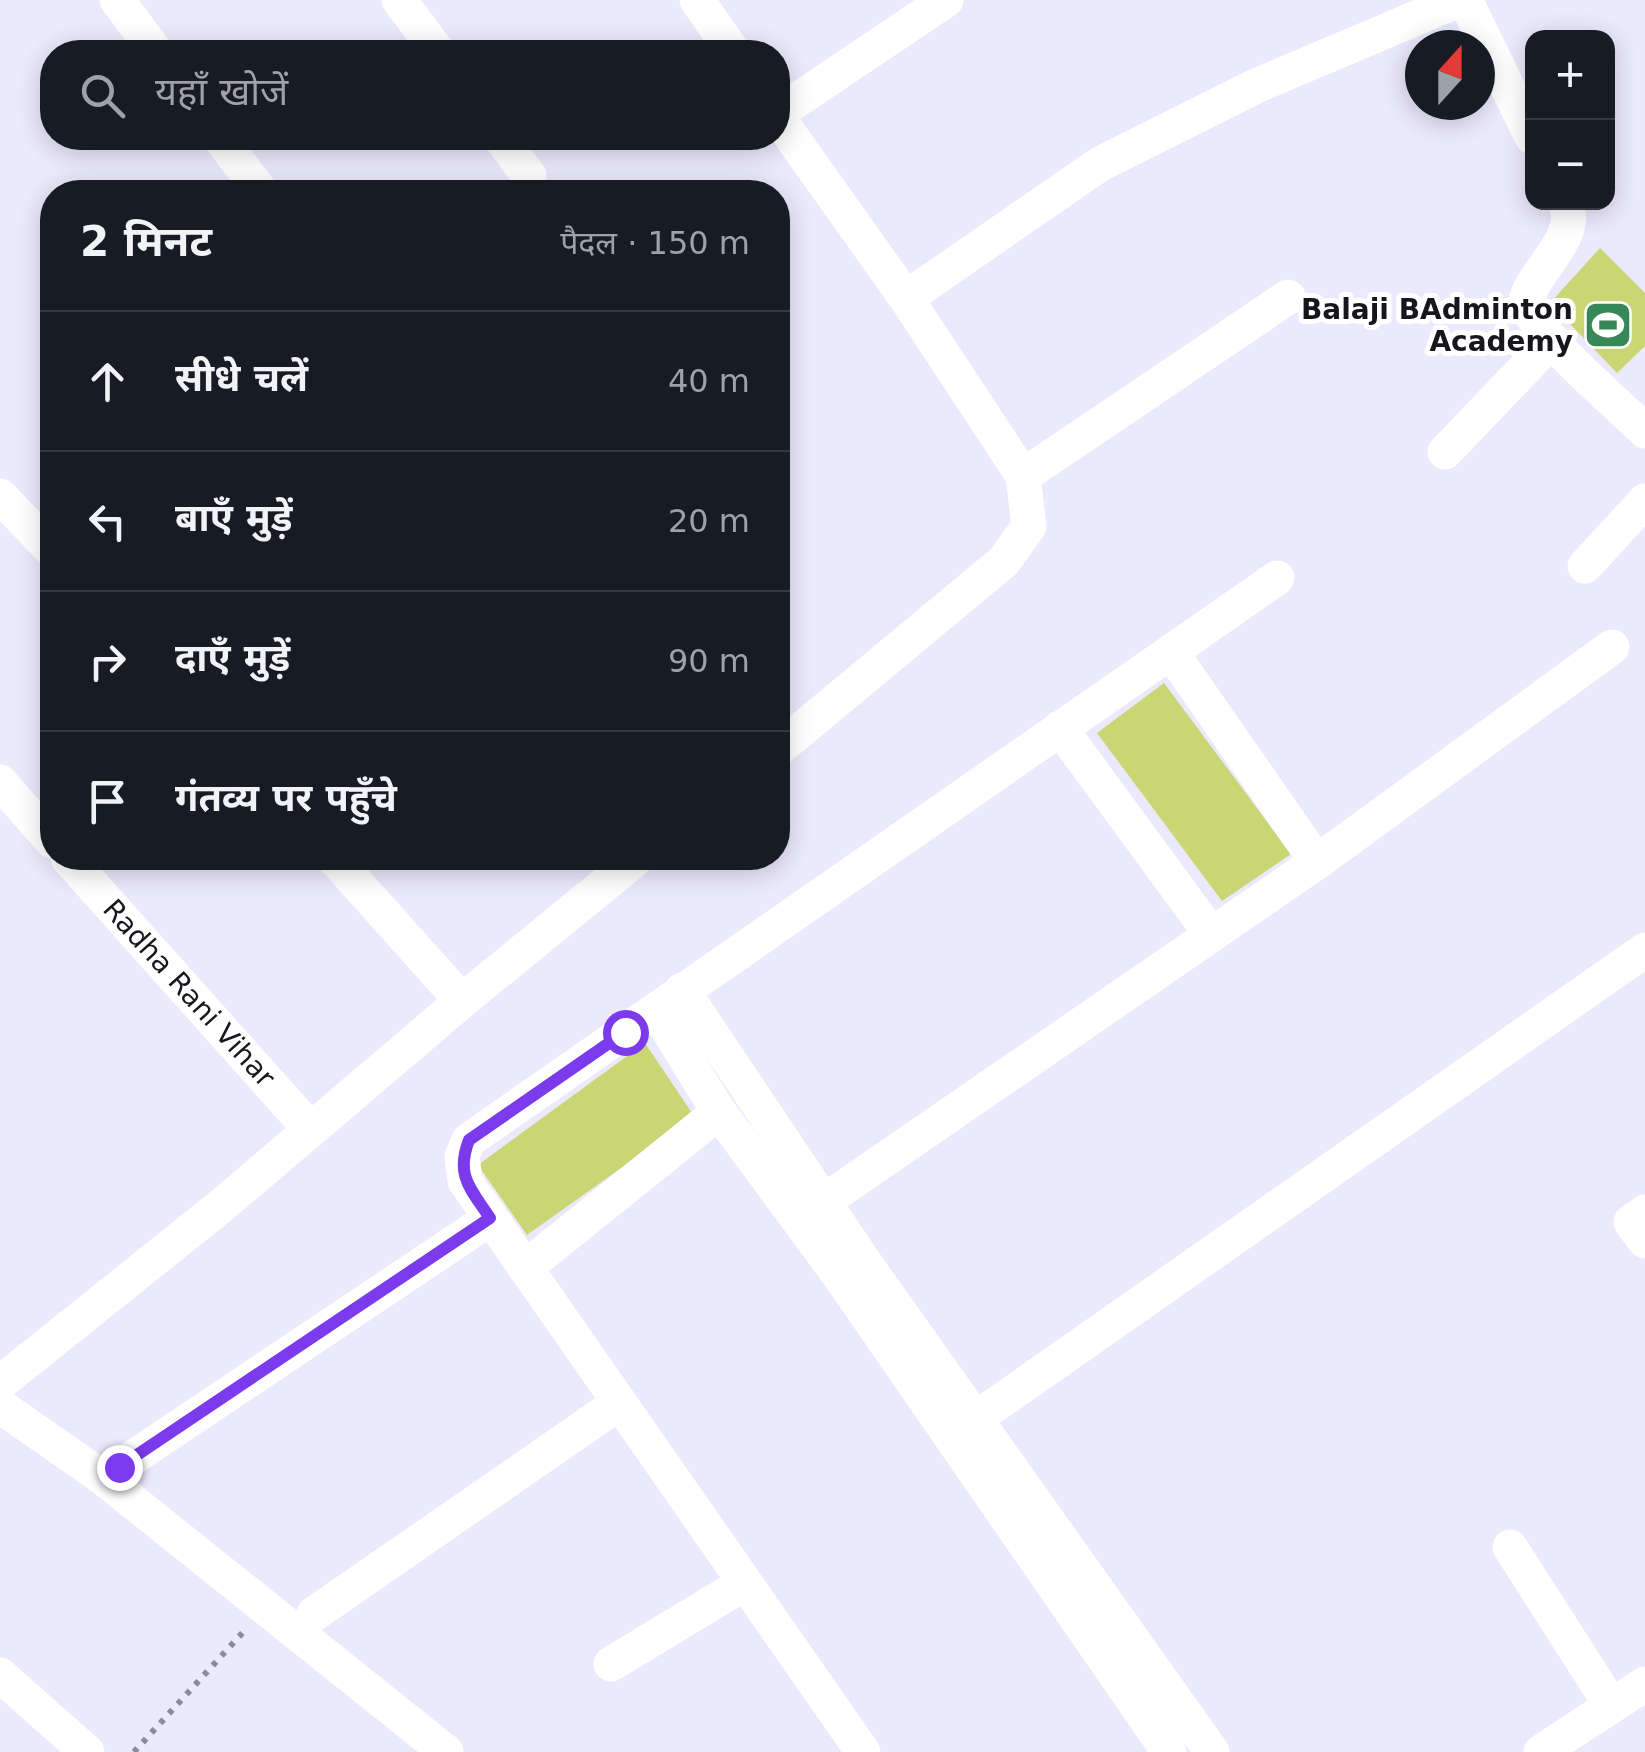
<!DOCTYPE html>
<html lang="hi">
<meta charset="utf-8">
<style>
:root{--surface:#171b24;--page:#20242c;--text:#f1f3f6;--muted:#9ea1a6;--line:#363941}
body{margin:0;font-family:"DejaVu Sans","Noto Sans Devanagari",sans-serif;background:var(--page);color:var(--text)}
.controls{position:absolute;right:30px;top:30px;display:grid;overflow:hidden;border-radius:20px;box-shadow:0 5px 25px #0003}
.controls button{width:90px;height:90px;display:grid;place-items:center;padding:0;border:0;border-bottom:2px solid var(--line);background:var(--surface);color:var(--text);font:50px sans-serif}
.compass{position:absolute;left:1405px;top:30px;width:90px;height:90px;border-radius:50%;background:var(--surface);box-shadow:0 5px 25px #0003;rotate:21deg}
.stop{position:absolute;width:30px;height:30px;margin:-22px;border:8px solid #7c3aed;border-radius:50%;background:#fff}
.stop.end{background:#7c3aed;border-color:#fff;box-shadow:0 2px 10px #0008}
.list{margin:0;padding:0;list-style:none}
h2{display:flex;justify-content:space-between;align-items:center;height:130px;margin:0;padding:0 40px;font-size:42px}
h2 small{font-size:32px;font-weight:400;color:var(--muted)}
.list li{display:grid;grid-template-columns:65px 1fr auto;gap:30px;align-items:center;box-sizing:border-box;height:140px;padding:0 40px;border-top:2px solid var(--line)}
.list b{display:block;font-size:38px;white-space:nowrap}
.list em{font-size:32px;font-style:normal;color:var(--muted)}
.icon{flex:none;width:55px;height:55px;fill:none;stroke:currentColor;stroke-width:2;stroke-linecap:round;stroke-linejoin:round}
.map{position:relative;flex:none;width:1645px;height:1752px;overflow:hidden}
.search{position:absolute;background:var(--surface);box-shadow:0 5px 25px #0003;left:40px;top:40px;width:750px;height:110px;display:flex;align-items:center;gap:25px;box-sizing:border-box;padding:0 35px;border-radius:40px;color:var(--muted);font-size:38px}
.panel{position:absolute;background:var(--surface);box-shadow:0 5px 25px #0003;left:40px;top:180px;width:750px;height:690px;border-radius:40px}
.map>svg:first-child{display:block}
.green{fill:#cad574}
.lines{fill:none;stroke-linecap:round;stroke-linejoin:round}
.path{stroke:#8b8a97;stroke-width:6;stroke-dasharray:5 8;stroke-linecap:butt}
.minor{stroke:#fff;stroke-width:35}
.route{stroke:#7c3aed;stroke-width:12}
.labels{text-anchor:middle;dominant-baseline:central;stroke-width:10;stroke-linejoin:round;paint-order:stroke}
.poi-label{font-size:28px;font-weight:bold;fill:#16161c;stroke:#fff;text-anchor:end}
.street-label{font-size:28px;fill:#16161c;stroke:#fff}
</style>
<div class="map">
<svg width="1645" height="1752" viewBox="0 0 1645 1752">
<rect width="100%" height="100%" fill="#ebe9fc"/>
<!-- green -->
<path class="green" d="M1600,248L1645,293V346L1617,373L1550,303Z
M1164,683L1291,854L1222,901L1097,733Z
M645,1043L694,1116L527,1235L478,1165Z"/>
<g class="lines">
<!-- path -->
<path class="path" d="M134,1752L245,1630"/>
<!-- minor -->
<path class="minor" d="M117,0L156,52
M399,0L438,52
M697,0L733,52
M1465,0L1532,137
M778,113L946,0
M778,118L906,298L1023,476L1029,526L1004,561L778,749
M220,138L261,192
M501,138L529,176
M1565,202C1582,238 1532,270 1525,304C1550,348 1608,395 1645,431
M906,298L1100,164L1258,85L1459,0
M1445,452L1552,340
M1023,476L1288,297
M0,496L52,550
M1585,566L1645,501
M1171,652L1317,862
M1060,728L1211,934
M0,782L52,841
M68,858L310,1129
M334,858L462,1001
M682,990L862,1259L1212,1752
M656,1010L719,1112L839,1275L1169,1752
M823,1202L1317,862L1612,647
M1645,1212L1631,1222L1645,1241
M525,1268L719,1112
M0,1383L221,1206L462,1001L637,858
M0,1406L102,1477L446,1752
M958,1431L1645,950
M119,1467L491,1218
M1510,1547L1611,1705
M314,1614L619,1403
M611,1664L745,1583
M0,1675L87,1752
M863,1752L465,1181L462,1156L469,1140L1277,578
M1541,1752L1645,1684"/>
</g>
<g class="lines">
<!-- route -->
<path class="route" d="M119,1467L490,1218C471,1189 455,1176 469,1140L625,1032"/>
</g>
<!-- icons -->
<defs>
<g id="stadium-square" transform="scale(2.5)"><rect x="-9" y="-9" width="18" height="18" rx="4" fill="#388757" stroke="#fff"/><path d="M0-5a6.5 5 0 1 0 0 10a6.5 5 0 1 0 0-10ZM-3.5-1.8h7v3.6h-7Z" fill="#fff"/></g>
</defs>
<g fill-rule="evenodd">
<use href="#stadium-square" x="1608" y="325"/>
</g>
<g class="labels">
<!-- poi labels -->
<g class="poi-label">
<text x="1573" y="309">Balaji BAdminton<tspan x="1573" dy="32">Academy</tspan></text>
</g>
<!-- street labels -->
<g class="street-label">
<text transform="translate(189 993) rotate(48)">Radha Rani Vihar</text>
</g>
</g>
</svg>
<div class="controls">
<button>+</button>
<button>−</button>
</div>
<svg class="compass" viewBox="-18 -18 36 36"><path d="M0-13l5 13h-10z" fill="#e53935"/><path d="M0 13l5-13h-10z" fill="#9ea1a6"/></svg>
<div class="stop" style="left:625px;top:1032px"></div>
<div class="stop end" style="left:119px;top:1467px"></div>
<div class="search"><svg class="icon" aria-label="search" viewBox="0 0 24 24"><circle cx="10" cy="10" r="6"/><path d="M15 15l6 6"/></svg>यहाँ खोजें</div>
<section class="panel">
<h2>2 मिनट<small>पैदल · 150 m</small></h2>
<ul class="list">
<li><svg class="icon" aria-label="ahead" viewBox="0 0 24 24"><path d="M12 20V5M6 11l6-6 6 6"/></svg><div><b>सीधे चलें</b></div><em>40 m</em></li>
<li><svg class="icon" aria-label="left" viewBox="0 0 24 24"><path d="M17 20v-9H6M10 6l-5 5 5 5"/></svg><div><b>बाएँ मुड़ें</b></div><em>20 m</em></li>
<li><svg class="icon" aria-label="right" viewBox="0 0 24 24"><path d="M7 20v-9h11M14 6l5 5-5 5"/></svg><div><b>दाएँ मुड़ें</b></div><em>90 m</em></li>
<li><svg class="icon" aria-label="arrive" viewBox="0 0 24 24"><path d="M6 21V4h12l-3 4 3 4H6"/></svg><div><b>गंतव्य पर पहुँचे</b></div></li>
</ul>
</section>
</div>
